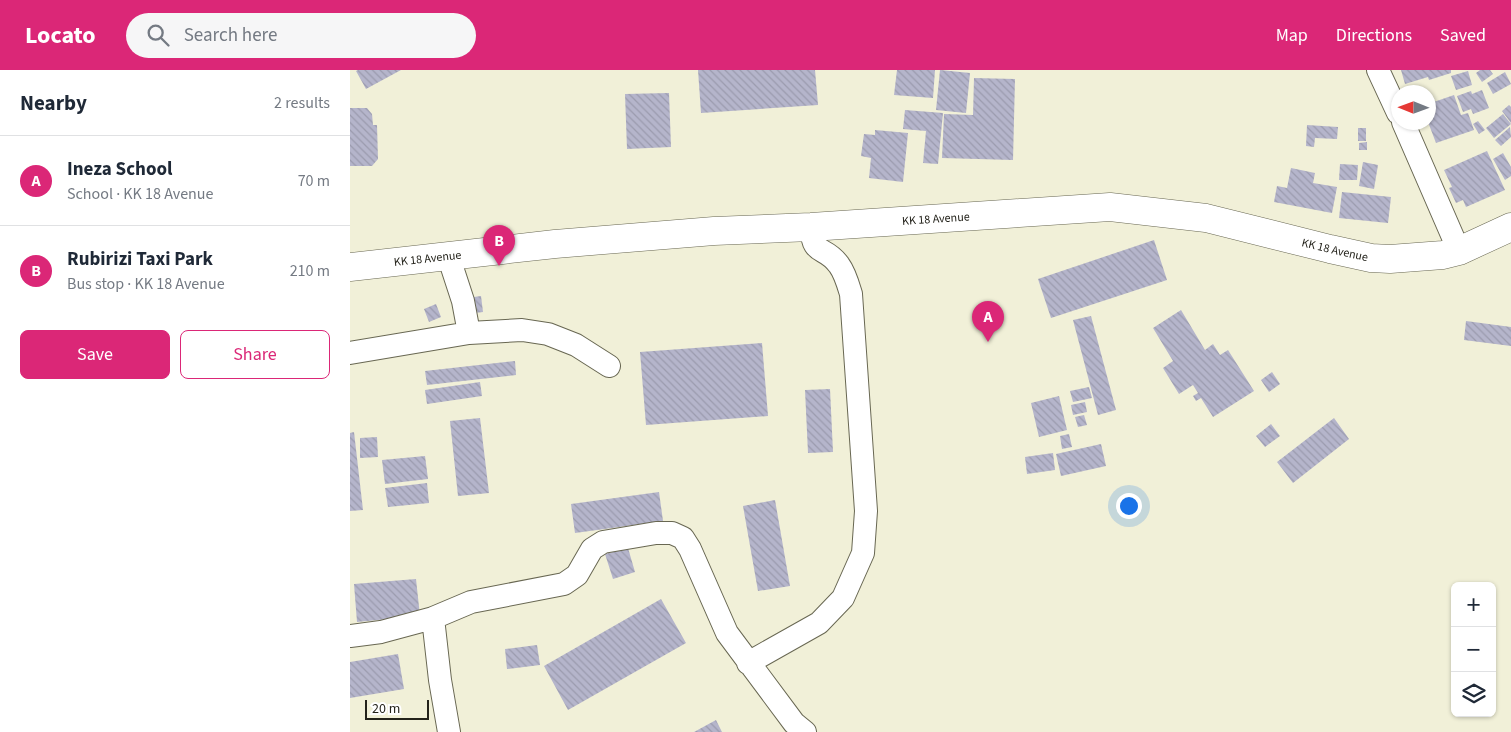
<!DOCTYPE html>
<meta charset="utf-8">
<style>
:root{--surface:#fff;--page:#f6f6f7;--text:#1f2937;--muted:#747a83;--line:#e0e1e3;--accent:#db2777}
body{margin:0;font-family:"Source Sans 3",sans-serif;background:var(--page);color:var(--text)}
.controls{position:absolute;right:15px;bottom:15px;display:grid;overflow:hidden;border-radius:8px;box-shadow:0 1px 4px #0004}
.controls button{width:45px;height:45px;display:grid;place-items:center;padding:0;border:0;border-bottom:1px solid var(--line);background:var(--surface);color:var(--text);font:25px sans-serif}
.compass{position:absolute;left:1041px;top:15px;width:45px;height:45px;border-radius:50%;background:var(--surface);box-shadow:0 1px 4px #0004;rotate:271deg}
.scale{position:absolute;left:15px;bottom:12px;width:64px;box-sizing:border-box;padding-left:5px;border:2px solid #23221a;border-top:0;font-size:14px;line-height:18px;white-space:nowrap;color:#23221a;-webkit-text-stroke:4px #fff;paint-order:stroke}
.you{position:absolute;left:778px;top:435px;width:18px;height:18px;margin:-12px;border:4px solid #fff;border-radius:50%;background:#1a73e8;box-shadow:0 0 0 8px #1a73e833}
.badge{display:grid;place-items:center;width:32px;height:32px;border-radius:50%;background:var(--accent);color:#fff;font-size:16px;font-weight:700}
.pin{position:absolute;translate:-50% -41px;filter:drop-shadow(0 1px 2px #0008)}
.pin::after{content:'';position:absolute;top:26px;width:18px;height:15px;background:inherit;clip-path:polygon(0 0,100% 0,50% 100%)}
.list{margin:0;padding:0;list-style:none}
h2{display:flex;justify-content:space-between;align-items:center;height:65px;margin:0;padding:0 20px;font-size:21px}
h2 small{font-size:16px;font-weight:400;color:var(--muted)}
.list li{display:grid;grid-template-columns:32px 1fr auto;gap:15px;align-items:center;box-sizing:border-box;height:90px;padding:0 20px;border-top:1px solid var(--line)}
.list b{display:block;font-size:19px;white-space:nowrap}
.list p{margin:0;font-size:16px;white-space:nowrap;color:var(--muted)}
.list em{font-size:16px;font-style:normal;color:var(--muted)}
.actions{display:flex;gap:10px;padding:15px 20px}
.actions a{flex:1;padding:11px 0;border:1px solid var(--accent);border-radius:8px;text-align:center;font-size:18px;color:var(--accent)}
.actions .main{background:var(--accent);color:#fff}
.icon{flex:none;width:28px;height:28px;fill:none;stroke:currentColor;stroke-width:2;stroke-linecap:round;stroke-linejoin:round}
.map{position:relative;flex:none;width:1161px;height:662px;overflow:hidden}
header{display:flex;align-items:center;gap:30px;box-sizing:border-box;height:70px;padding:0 25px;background:var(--accent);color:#fff}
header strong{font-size:24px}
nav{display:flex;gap:28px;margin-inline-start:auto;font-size:18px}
.search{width:350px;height:45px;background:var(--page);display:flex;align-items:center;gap:12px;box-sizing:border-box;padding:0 18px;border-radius:28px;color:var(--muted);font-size:19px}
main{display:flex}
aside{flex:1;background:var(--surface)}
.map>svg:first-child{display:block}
.building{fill:url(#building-back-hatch)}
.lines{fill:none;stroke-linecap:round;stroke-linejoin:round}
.minor-casing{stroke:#686752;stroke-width:24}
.major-casing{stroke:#686752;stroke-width:29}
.minor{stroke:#fff;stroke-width:22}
.major{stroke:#fff;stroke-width:28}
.labels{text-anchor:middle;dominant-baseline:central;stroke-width:4.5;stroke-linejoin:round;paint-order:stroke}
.street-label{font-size:12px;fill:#23221a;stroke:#fff}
</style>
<header>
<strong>Locato</strong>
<div class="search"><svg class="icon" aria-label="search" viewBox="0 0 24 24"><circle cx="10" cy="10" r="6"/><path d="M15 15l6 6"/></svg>Search here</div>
<nav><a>Map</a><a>Directions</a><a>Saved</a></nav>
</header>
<main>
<aside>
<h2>Nearby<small>2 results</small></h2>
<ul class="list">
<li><span class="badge">A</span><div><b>Ineza School</b><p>School · KK 18 Avenue</p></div><em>70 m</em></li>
<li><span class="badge">B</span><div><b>Rubirizi Taxi Park</b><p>Bus stop · KK 18 Avenue</p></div><em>210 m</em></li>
</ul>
<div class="actions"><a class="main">Save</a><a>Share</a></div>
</aside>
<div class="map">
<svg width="1161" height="662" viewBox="0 0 1161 662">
<defs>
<pattern id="building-back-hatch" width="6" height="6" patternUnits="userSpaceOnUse" patternTransform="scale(1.25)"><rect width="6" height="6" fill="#b5b5cb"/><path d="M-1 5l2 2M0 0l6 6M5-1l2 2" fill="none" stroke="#9b9bae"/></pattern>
</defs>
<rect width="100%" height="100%" fill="#f1f0d8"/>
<!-- building -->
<path class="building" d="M8,0H51L16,19L6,1Z
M348,0H465L468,35L351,43Z
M547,0H585L583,28L544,25Z
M590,0L620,3L616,43L586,40Z
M1051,0H1101V3L1079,10L1078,7L1055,14Z
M1130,0H1140L1143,4L1132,12L1126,3Z
M1118,1L1122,15L1106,20L1101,6Z
M1155,2L1161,14L1143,24L1137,13Z
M624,8L665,9L663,90L592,88L594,44L623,45Z
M1132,20L1139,38L1123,44L1121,39L1113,42L1107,26L1121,21L1122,24Z
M319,23L321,77L277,79L275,24Z
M1104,25L1111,45L1118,43L1124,60L1086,73L1078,52L1083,49L1078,34Z
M1159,35L1161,37V53L1152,41Z
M0,38H17L22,44L23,55H27L28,89L22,96H0Z
M555,40L593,43L588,94L573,93L576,61L553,59Z
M1153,44L1161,54L1144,68L1136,58Z
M1128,51L1135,60L1129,64L1123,54Z
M957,55L988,57L987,69L965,68L964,77L956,76Z
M1160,57L1161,67L1151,76L1145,70Z
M1008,58H1016V71H1008Z
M525,60L558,63L553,112L519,108L521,88L511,86L514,64L525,65Z
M1017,72V80H1009V73Z
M1137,81L1155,120L1116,137L1113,130L1106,133L1099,118L1102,117L1094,100Z
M1153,83L1161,97V106L1155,110L1143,89Z
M1013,92L1028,95L1024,119L1009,116Z
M990,94L1008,95L1007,110H989Z
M941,98L965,103L963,113L987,117L982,143L924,132L927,116L937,118Z
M992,122L1041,127L1038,153L989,148Z
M804,170L817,210L701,248L688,209Z
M131,226L133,242L125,243L124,227Z
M86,234L91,247L79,252L74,239Z
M831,240L855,280L863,274L870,285L878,280L904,321L863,347L851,328L846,331L843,326L848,323L843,315L829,324L813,298L823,291L803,258Z
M741,246L766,340L748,345L723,250Z
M1116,251L1161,257V276L1114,270Z
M412,273L418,346L296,355L290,282Z
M165,291L166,305L77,315L75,301Z
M922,302L930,314L919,322L911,310Z
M130,312L132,326L77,334L75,320Z
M739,317L742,328L723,332L720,321Z
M480,319L483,382L458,383L455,320Z
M709,326L717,360L689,367L681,333Z
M735,332L737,342L723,345L721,335Z
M734,345L737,355L728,357L725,347Z
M130,348L139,423L108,426L100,351Z
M984,348L999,369L943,413L927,392Z
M921,354L930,366L915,377L906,366Z
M4,362L13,440L0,441V363Z
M719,364L722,377L712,379L710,366Z
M27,367L28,387L10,388V368Z
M751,374L756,396L711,406L706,384Z
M703,383L705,400L677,404L675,387Z
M75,386L78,409L35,414L32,390Z
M77,413L79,433L38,437L35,418Z
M309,422L313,451L225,463L221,434Z
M425,430L440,516L408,521L393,436Z
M278,478L285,502L263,509L255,484Z
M66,509L70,546L7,552L4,514Z
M311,529L336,573L218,640L194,596Z
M187,575L190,595L157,599L155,579Z
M48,584L54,619L0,628V592Z
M366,650L372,662H344Z"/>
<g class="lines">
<!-- minor casing -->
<g class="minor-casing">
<path id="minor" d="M1028,0L1048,43
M1053,52L1109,181
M98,185L113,231L119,263
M0,283L119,263L172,260L198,264L226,275L259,296
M83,548L90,610L99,662
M0,566L31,562L83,548L121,532L214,514L227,505L242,479L253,472L306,463H322L333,468L340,479L377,563L444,653L455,662
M398,593L469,553L493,528L513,483L516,441L501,224C498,214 495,203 489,195C474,174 463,188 461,157"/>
</g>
<!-- major casing -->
<g class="major-casing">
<g id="major">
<path id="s1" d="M0,197L205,174L364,161L461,157L760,137L856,148L980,179L1021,188L1040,189L1093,185L1109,181L1161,157"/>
</g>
</g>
<!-- minor -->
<use href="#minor" class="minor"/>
<!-- major -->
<use href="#major" class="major"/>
</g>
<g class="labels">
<!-- street labels -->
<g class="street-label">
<text stroke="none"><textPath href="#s1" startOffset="588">KK 18 Avenue</textPath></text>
<text stroke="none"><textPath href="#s1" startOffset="992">KK 18 Avenue</textPath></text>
<text stroke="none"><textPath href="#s1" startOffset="78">KK 18 Avenue</textPath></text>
</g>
</g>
</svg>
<div class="controls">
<button>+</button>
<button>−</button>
<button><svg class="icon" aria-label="layers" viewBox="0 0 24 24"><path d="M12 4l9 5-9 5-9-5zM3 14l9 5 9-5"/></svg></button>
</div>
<svg class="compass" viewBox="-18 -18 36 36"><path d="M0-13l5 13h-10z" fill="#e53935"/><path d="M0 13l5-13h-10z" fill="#747a83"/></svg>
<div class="scale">20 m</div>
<div class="you"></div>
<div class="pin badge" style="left:638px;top:272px">A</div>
<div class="pin badge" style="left:149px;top:196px">B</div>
</div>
</main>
